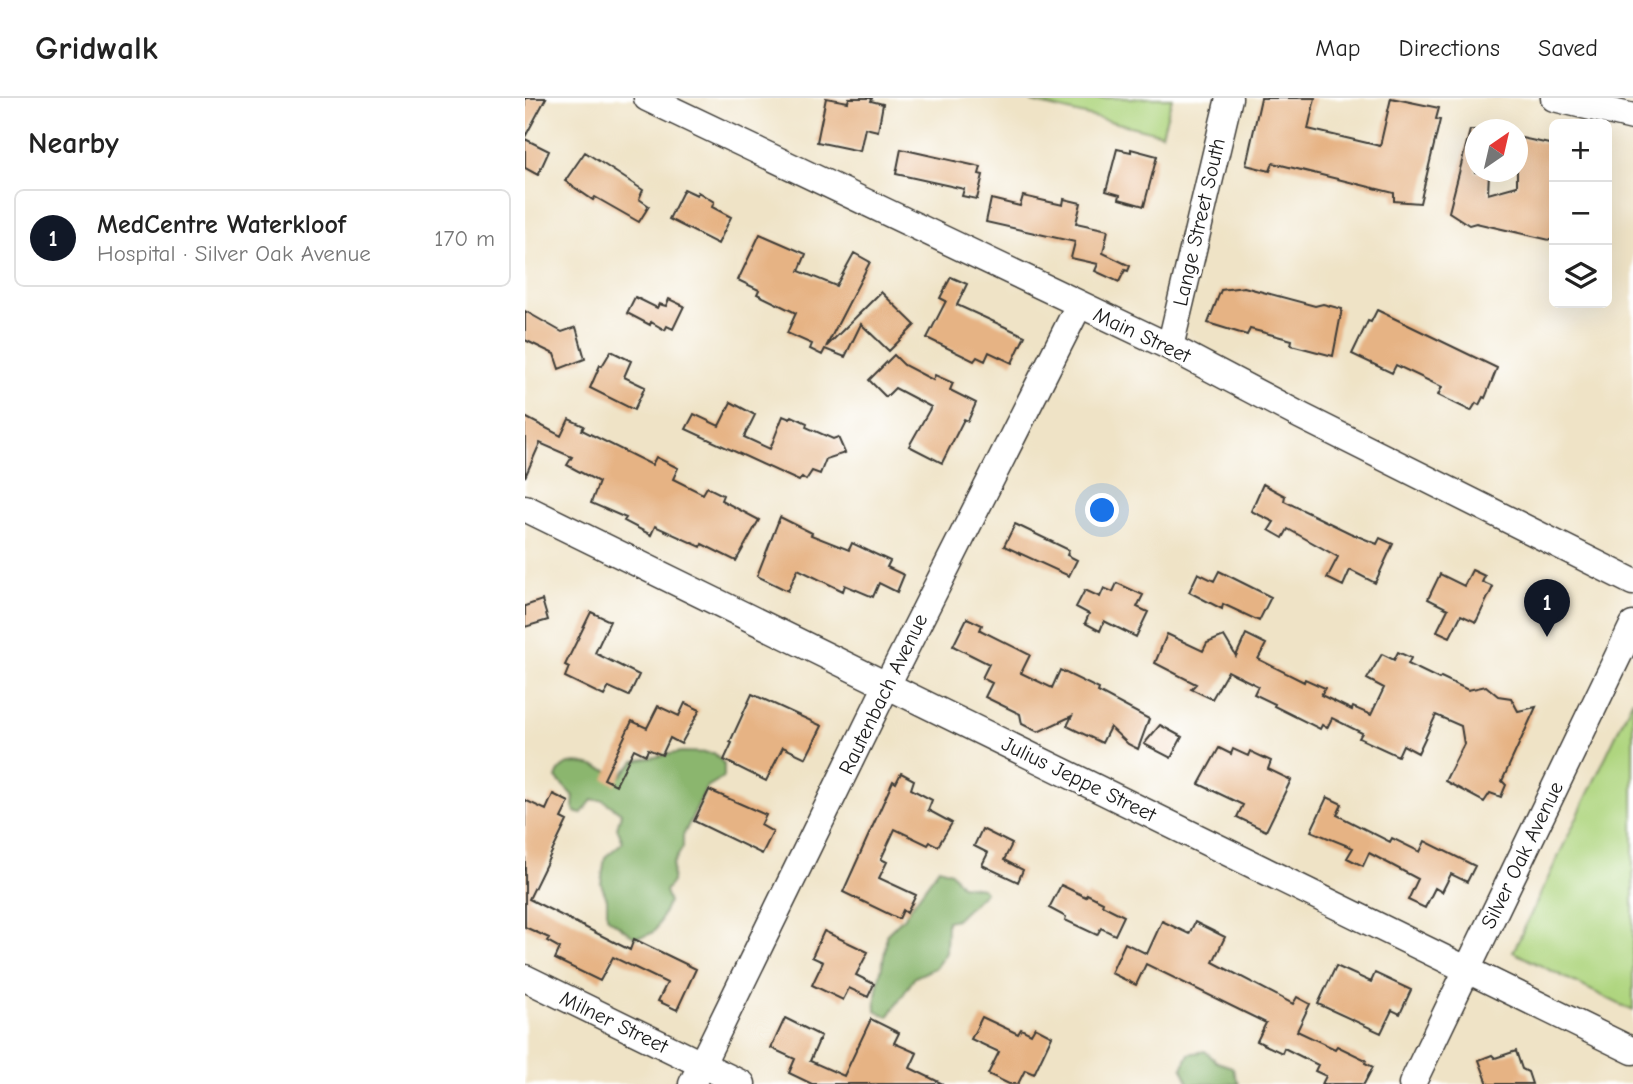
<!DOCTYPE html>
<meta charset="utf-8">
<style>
:root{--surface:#fff;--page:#f6f6f6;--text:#222;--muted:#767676;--line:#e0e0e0;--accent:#111827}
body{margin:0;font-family:"Comic Neue",sans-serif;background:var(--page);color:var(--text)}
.controls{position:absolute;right:21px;top:21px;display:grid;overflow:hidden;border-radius:10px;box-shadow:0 7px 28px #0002}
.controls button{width:63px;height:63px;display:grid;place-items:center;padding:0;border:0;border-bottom:2px solid var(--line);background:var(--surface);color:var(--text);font:35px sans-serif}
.compass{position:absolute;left:940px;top:21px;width:63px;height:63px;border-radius:50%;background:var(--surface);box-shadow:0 7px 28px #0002;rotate:34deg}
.you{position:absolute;left:578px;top:413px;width:24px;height:24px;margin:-18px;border:5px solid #fff;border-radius:50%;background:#1a73e8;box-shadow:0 0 0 10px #1a73e833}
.badge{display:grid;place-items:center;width:46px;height:46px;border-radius:50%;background:var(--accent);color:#fff;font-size:23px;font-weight:700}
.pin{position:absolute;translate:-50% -58px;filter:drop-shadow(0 2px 4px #0008)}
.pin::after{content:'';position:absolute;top:37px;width:24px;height:21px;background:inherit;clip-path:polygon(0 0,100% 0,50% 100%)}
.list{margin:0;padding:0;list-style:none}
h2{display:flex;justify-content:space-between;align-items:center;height:91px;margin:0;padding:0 28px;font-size:30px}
h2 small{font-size:23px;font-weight:400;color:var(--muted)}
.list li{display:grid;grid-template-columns:46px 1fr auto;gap:21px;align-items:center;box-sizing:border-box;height:98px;margin:0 14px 14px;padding:0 14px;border:2px solid var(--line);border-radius:10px}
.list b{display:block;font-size:26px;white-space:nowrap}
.list p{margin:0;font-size:23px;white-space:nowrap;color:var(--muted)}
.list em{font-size:23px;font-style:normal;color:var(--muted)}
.icon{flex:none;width:38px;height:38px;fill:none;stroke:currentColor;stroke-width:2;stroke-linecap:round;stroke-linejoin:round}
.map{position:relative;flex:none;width:1108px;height:986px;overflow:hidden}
header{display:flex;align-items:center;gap:42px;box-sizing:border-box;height:98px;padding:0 35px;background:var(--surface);border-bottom:2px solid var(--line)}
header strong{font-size:33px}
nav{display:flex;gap:38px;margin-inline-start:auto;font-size:24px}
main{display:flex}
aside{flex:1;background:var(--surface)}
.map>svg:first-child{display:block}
.green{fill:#afd57f;stroke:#66784e;stroke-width:2}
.forest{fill:#8bb66e;stroke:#546945;stroke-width:2}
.building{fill:#e6b384}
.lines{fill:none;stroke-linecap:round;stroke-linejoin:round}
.minor-casing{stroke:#3c3a36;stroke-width:29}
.minor{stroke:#fff;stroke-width:26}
.labels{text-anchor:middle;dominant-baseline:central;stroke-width:6;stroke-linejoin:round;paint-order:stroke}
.street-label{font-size:21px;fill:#1c1c1c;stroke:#fff}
</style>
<header>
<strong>Gridwalk</strong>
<nav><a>Map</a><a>Directions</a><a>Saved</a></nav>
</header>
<main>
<aside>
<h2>Nearby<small></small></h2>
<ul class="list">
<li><span class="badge">1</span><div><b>MedCentre Waterkloof</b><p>Hospital · Silver Oak Avenue</p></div><em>170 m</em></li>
</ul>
</aside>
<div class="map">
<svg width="1108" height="986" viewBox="0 0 1108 986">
<rect width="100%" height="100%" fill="#fff"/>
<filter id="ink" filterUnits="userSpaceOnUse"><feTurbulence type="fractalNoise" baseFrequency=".0143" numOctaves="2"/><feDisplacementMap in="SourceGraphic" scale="14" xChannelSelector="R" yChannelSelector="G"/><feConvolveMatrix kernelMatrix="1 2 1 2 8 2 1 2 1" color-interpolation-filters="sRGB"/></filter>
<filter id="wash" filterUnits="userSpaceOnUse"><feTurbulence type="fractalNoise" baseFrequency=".00686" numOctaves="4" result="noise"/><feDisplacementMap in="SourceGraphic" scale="28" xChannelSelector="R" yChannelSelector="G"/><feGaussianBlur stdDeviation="1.57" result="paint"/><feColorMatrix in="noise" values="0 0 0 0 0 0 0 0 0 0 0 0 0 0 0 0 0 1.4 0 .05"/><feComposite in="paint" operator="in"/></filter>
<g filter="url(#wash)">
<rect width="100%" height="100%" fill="#efe3c6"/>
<!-- green -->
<path class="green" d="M508,0H647L637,36L507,4Z
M1108,601V913L988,854Z"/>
<!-- forest -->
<path class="forest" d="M156,654L189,655L199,666V679L182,689L158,738V749L148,766L147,784L140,793L144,804C131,824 138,838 109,839L82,819V801L76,786L80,759L98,744L92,730L96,715L78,702H67L56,716L50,714L48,708L49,699L31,680C38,652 78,671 96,678L110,663Z
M414,770L426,774L436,787L457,790L460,794L432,821L422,823L421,855L410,870L390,879L363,919L351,913C349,882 362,865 361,837L378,820Z
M680,953L692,964L707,969L714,986H664L657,970L664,956Z"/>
<g id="blocks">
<!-- building -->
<path class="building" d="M0,0H21L0,39Z
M301,0L323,4L324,0H347L346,3L358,6L353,33L340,30L335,53L292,44Z
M736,0H790L783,31L855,48L866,0L914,10L911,21L915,22L895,105L869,103V95L748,65L745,73L721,67Z
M945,32H950V74H964L963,96L992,88V39L1029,47V143L951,125L944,127L924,114Z
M0,41L24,53L13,77L0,70Z
M376,51L456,69L454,76L458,77L452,101L437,98L439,91L371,76Z
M592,51L606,54V51L632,58L619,108L594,101L595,97L581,93Z
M60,54L118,92L114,101L124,108L114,124L70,99L68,102L40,83Z
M159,91L172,97L173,94L189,104L187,109L206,119L193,146L144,121Z
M498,98L538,107L539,101L556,105L551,125L583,132L578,155L605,168L603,173L600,172L594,184L570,173L573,166L546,160L550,144L461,124L466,101L495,108Z
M235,136L281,156L274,173L311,188L329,155L345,164L301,249L356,194L390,227L364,253L336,226L320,259L300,251L297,257L285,251L287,246L262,235L271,215L232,196L234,192L213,182Z
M426,179L442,186L432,207L500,238L487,265L464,254L460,263L452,259L449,263L402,240L421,203L415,200Z
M719,189L790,208L798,206L817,211L808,258L766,247L767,242L725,231L722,237L683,225L696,192Z
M110,199L132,210L134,206L141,208L144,201L159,208L148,231L142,228L140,232L126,224L125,227L102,215Z
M852,212L972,270L960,300L958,299L954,307L951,305L946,313L913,297L917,289L871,267L867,275L827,256L843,223L846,224Z
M0,213L37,234L51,229L60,261L34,271L29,256L0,242Z
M86,253L106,263L99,279L120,289L109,312L65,290L75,267L77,268Z
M369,257L379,267L408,282L410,277L428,285L425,292L451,305L443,323L439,321L417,365L384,348L406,309L370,290L361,299L344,282Z
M206,304L230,317L219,339L245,351L258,318L265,321L267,318L282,325L281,329L308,341L313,339L320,355L301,361L295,376L287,373L281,382L277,379L274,383L161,331L169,316L194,328Z
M0,319L36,338L44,321L59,328L57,332L127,367L131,359L153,370L148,381L178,396L182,389L198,397L196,402L234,422L211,463L177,446L176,449L130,428L126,437L99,423L101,420L66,405L74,384L42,367L47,359L15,345L0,379Z
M738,386L760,398L759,403L825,435L852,446L855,440L868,446L850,485L825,472L818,488L802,480L813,459L763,431L758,440L744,432L749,424L726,413Z
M255,419L287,435L286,437L324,452L327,445L365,463L362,469L379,477L372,494L354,485L348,499L320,487L318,493L273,471L263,493L232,478Z
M490,426L544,452L542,457L552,462L544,478L479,448Z
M947,472L960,478L957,484L968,489L951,524L936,517L925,539L912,533L923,511L903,501L915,476L939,488Z
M694,473L746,499L734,523L698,506L697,511L664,494L673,475L689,483Z
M592,485L618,497L612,509L623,514L611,539L579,523L575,533L560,525L564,516L551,509L560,492L575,499L579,490L588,494Z
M17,502L23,522L0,529V508Z
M66,514L85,523L70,555L114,577L104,598L84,589L79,598L40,579L44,569L40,567Z
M442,520L457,527L455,532L505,557L496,575L527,590L535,572L574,591L573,594L624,621L613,651L603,646L585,629L577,645L542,628L547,618L513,634L497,626L495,616L460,599L467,585L457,580L464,566L428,548Z
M642,536L678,553L682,545L699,538L711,558L721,536L741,546L733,561L779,584L780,581L800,590L796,597L827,612L828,609L846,617L859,590L842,581L857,556L869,562L873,554L886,560L883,566L914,581L916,579L943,592L961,588L973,598L986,600L993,613L1011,609L977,683L981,687L976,699L965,695L959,704L920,683L939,646L936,628L911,617L893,655L878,647L873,658L834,640L837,635L807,620L802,630L797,627L795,631L749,608L750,606L729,596L733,588L703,573L687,601L666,591L671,586L630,565Z
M227,596L297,628L281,660L258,649L241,683L199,662L207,645L205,644Z
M160,605L175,612L156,646L145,640L137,657L123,651L121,657L109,651L91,687L79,681L107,623L122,630L133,608L154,618Z
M635,627L657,639L646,660L619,646Z
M694,650L706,656L708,651L723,658L725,653L746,663L743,671L766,682L741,733L712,719L718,707L674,686Z
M376,675L389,682L386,691L407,702L403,712L427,725L413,748L405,744L403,747L370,731L356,761L362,764L354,780L391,797L382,815L378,812L374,821L318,794L368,683L371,685Z
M184,692L241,717L236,727L248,734L237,756L169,723Z
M28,696L44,704L36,720L42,723L4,801L105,852L109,841L171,871L152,912L133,903L142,885L88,859L75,883L30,861L35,850L22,843L24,840L0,829V702L21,712Z
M802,699L817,706L812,717L865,744L867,740L895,754L900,743L950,768L942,784L926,776L917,794L910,790L900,810L883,802L893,781L844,755L838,768L822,760L828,750L786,733Z
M457,731L487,746L479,762L498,772L493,784L457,767L463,755L449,748Z
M536,787L561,799L562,796L578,804L577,807L599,818L590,837L576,830L572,837L540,822L541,819L524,810Z
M637,823L664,836L670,824L700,839L688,864L768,906L772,899L785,906L772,933L810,951L812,948L841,962L840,965L848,969L839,986H797L801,978L790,973L793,967L759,950L757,955L732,943L741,925L621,866L611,887L586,875L600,845L622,856Z
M299,833L343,854L331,877L349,886L343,899L324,890L318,902L287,887L298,864L287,859Z
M811,868L846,884L850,875L886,892L875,916L867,912L856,935L793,906Z
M457,919L493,936L496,931L506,936L510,929L527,938L509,976L500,972L493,986H484L463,976L474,954L446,941Z
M260,920L296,938L285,963L319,978L346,921L374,935L369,945L392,955L385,970L418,986H287L264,975L270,961L246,950Z
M991,953L997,971L1003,974L1007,986H963L954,962L967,957L970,960Z"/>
</g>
</g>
<g filter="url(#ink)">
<use href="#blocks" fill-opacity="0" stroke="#3c3a36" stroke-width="2"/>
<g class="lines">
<!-- minor casing -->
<g class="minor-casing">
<path id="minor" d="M122,0L645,249L776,318L1108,484
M1029,0L1108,19
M645,249L704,0
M0,410L1108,953
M0,880L217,986
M167,986L362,587L554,207
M887,986L1108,527"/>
</g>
<!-- minor -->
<use href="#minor" class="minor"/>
</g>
</g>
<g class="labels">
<!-- street labels -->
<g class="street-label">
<text transform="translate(674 124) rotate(-77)">Lange Street South</text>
<text transform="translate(617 237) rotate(25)">Main Street</text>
<text transform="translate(358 596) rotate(-64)">Rautenbach Avenue</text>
<text transform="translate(554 681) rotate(26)">Julius Jeppe Street</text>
<text transform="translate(997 757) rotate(-64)">Silver Oak Avenue</text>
<text transform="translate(89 924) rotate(26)">Milner Street</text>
</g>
</g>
</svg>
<div class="controls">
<button>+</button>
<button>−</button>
<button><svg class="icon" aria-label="layers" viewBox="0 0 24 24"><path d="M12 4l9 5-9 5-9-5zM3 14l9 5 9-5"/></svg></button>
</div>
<svg class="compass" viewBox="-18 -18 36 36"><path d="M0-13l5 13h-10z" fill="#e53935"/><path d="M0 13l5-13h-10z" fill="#767676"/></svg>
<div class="you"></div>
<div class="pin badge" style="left:1022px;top:539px">1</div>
</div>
</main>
